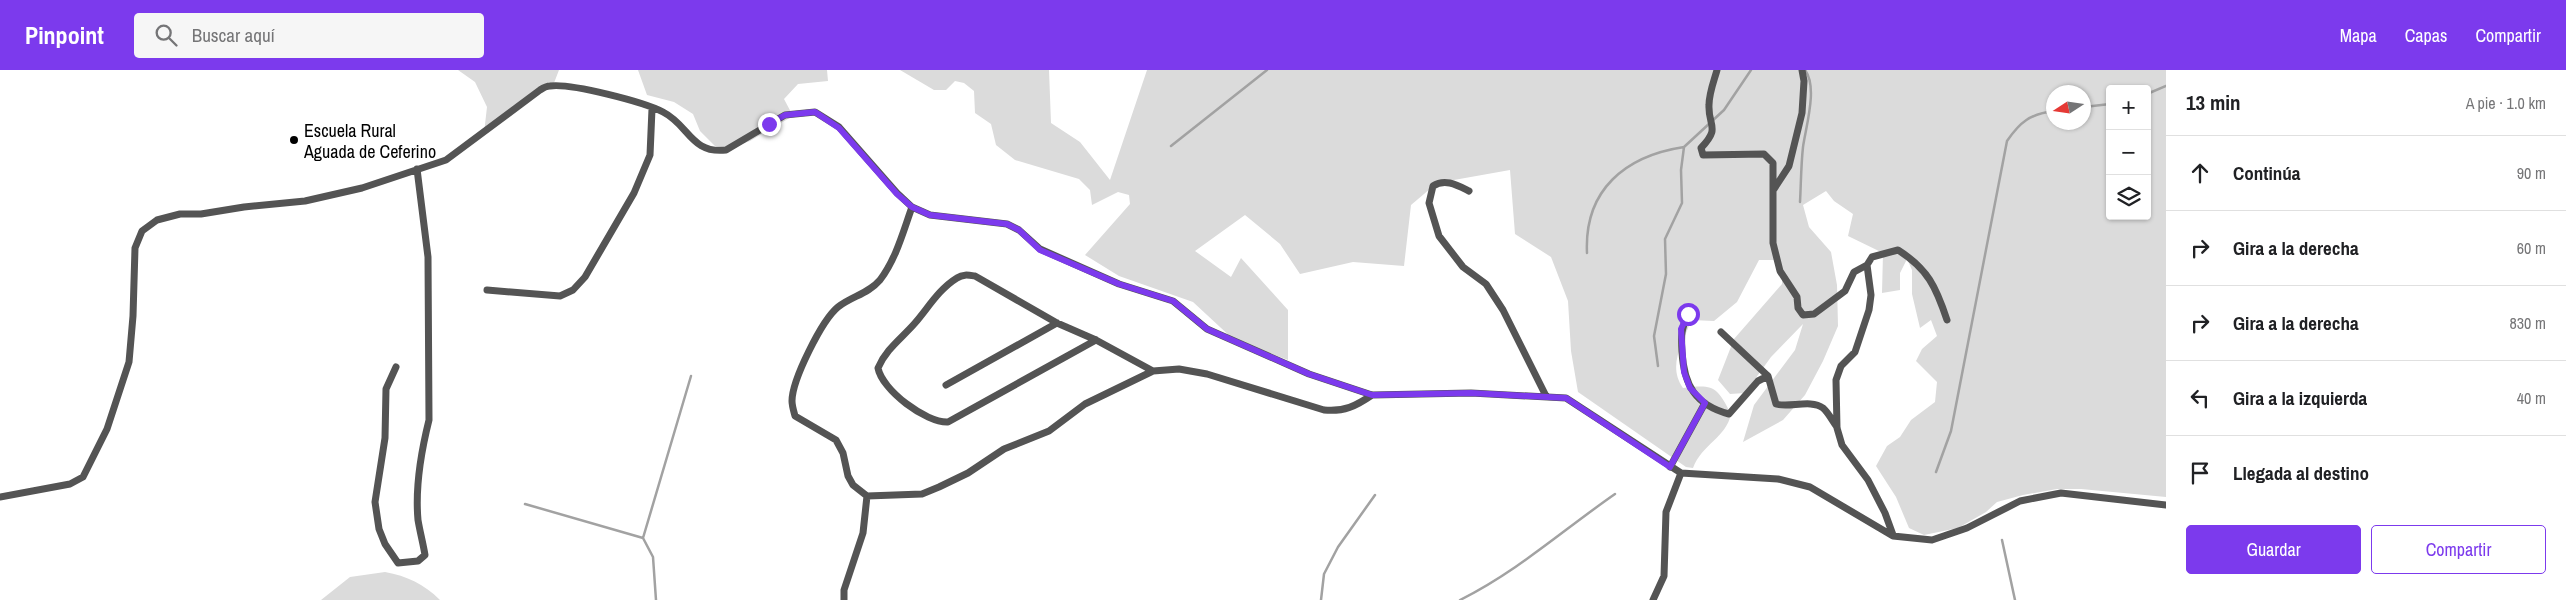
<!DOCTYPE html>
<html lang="es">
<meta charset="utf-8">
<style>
:root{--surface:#fff;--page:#f6f6f6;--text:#202124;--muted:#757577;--line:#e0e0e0;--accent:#7c3aed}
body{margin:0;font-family:"Archivo Narrow",sans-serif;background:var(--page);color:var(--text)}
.controls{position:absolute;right:15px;top:15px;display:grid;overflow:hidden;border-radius:5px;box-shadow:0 1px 4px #0004}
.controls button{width:45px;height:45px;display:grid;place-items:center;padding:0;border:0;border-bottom:1px solid var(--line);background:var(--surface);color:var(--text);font:25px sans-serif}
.compass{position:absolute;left:2046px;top:15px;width:45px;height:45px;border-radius:50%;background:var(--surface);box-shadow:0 1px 4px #0004;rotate:258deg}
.stop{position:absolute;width:15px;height:15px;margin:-11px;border:4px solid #7c3aed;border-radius:50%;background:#fff}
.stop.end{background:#7c3aed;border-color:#fff;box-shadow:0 1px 5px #0008}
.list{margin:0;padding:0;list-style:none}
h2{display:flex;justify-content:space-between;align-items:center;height:65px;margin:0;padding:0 20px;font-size:21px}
h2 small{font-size:16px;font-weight:400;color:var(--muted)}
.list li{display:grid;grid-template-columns:32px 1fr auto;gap:15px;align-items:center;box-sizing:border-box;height:75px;padding:0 20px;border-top:1px solid var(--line)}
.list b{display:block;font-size:19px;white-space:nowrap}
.list em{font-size:16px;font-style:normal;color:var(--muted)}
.actions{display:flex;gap:10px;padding:15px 20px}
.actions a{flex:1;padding:11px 0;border:1px solid var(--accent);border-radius:5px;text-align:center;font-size:18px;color:var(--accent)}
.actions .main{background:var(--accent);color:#fff}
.icon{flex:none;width:28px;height:28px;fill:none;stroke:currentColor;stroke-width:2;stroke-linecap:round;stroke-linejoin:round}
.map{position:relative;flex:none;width:2166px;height:530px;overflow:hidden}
header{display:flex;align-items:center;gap:30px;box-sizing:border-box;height:70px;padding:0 25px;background:var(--accent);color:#fff}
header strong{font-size:24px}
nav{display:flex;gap:28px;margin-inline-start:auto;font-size:18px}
.search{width:350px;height:45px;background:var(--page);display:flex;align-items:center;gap:12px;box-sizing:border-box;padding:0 18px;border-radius:5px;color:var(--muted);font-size:19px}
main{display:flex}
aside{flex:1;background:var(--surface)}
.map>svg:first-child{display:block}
.green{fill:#dbdbdb;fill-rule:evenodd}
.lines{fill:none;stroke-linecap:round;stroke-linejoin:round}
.stream{stroke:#a2a2a2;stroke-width:2.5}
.minor{stroke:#545454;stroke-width:7}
.route{stroke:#7c3aed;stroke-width:6}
.poi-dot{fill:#000;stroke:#fff;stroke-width:2}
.labels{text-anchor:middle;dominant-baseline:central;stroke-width:4.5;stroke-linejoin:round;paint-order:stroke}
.poi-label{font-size:18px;fill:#000;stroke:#fff;text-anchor:start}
</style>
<header>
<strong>Pinpoint</strong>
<div class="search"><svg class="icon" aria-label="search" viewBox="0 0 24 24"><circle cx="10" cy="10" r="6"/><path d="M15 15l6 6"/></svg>Buscar aquí</div>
<nav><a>Mapa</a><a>Capas</a><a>Compartir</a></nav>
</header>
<main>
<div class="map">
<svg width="2166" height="530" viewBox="0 0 2166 530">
<rect width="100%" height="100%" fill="#fff"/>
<!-- green -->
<path class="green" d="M458,0H559L554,13L484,63L487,37L475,12Z
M638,0H827L828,11L798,14L784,29L793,46L750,71L732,78L715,76L700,61L693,44L674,32L647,25Z
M900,0H1049L1051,53L1080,72L1110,110L1147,0H2166V427L2081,419H2057L2023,425L1997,432L1986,442L1958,458L1924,465L1909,458L1896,427L1876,396L1887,376L1900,367L1911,350L1935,332L1937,312L1916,291L1922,279L1937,266L1931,250L1920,258L1912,224V200L1907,189L1900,203V220L1882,223L1883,183L1848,166L1853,144L1834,131L1826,121L1803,135L1809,157L1831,182L1837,215L1838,256L1823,291L1805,325L1783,350L1743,372L1754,335L1795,280L1803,254L1771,287L1745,323L1730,324L1718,310L1734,269L1782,214V200L1774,190H1759L1737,232L1714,251L1691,250C1683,274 1667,295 1683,318C1713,314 1717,316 1731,344C1726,368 1702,374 1693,398L1686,397L1578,322L1571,281L1568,231L1551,187L1515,164L1510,100L1437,113L1411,135L1404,196L1353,192L1300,204L1280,174L1245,145L1195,181L1231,207L1241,188L1288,240V290L1234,270L1193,232L1119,206L1085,185L1130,134L1129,125L1118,122L1092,135L1090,120L1079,109L1015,90L996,75L991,54L975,43L974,21L964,13L955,11L946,20H934ZM2110,19H2147V146H2110ZM2054,22H2084V52H2054Z
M385,502C407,506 424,514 440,530H321L350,507Z"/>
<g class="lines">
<!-- stream -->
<path class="stream" d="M2147,24L2166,16
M2084,37L2110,34
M1171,76L1267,0
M1800,132C1801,114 1801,95 1803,77C1806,56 1818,17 1805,0
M1587,183C1584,120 1625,86 1684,77
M1658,296L1654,266L1666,204L1665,169L1682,133L1681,100L1684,77L1724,40L1751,0
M1936,402L1951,361L2007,71C2020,52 2030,44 2054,41
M525,434L643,468L653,487L656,530
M643,468L691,306
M2002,470L2015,530
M1321,530L1324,504L1338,477L1375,425
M1460,530C1518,501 1563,460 1615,424"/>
<!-- minor -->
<path class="minor" d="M1717,0C1714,11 1709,23 1709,35C1708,57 1721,57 1701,78L1703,85L1764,84L1773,93V173L1780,201L1797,227L1798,238L1803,245L1814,244L1845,221L1854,202L1867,195
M1774,119L1789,96L1802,43L1804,11L1802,0
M1469,121C1457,115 1445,108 1433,116L1429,133L1439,166L1463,197L1486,214L1503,240L1546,326
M487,220L560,226L573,220L585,207L634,123L650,85L652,39
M1688,244C1681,260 1681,265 1682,282C1684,315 1695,335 1729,344L1758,311L1768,306
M1721,262L1768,306L1776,334C1789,338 1811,329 1823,338C1828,342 1833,352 1837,357
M1096,270L948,352C926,353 882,320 878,298C886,279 902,268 915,253C928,238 939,219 957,208C963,204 968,205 975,206L1057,253L1096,270L1153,301
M396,297L386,319L385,368L375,432L379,459L385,474L398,493L418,491L425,485C423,473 420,462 418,450C415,417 421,382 429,350L428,187L417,99
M946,315L1057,253
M1670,397L1705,333
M867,426L922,424L939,417L968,403L1004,379L1049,361L1085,334L1153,301L1179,299L1207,304L1324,340C1344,342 1356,336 1372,325
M0,427L70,414L83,407L107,359L129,292L133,246L135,178L142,161L157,150L180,144H201L244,137L305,131L362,118L446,90L540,20C543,18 547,16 550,16C571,13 644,32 663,42C689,55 691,84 726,80L785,45L815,42L839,57L897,123L912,137L930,145L1007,154L1019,160L1040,179L1119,214L1173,231L1207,259L1309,304L1372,325L1471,323L1566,328L1681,403L1778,409L1810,417L1893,466L1932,470L1967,458L2020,431L2061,423L2166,435
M1893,465L1885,443L1868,410L1842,375L1837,358L1836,310L1841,296L1855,282L1869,240L1871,225L1867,195L1872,187L1898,180C1928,199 1936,217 1947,250
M844,530V520L863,463L867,426L853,415L848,406L843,383L836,370L795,346C794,342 792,336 792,331C792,310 822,250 838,237C852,226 868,224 880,210C896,189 903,162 912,137
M1653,530L1664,506L1666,442L1681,403"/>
</g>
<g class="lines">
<!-- route -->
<path class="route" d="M769,54L785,45L815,42L839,58L897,124L912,137L930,145L1007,154L1019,160L1040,180L1119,214L1173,231L1207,259L1309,304L1372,325L1471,323L1566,328L1670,397L1705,333L1690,318L1684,302L1681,259L1688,244"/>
</g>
<!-- markers -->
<circle class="poi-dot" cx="294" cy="70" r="5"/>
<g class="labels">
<!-- poi labels -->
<g class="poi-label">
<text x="304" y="60">Escuela Rural<tspan x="304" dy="21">Aguada de Ceferino</tspan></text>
</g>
</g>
</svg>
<div class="controls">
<button>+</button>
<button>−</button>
<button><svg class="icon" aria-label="layers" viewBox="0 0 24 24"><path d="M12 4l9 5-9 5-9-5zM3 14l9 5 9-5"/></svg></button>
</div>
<svg class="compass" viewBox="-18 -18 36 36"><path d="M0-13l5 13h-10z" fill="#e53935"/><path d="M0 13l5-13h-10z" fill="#757577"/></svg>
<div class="stop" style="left:1688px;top:244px"></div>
<div class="stop end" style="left:769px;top:54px"></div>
</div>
<aside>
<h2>13 min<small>A pie · 1.0 km</small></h2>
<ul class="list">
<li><svg class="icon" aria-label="ahead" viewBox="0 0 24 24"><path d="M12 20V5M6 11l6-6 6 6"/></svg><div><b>Continúa</b></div><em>90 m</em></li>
<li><svg class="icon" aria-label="right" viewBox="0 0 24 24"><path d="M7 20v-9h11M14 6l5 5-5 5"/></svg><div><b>Gira a la derecha</b></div><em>60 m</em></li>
<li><svg class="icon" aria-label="right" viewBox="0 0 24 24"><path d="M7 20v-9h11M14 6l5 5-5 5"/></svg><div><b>Gira a la derecha</b></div><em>830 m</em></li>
<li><svg class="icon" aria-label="left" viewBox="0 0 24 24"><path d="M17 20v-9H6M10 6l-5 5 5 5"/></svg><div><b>Gira a la izquierda</b></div><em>40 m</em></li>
<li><svg class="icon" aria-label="arrive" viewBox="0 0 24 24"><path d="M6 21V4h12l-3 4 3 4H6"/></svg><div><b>Llegada al destino</b></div></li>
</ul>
<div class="actions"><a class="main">Guardar</a><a>Compartir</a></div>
</aside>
</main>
